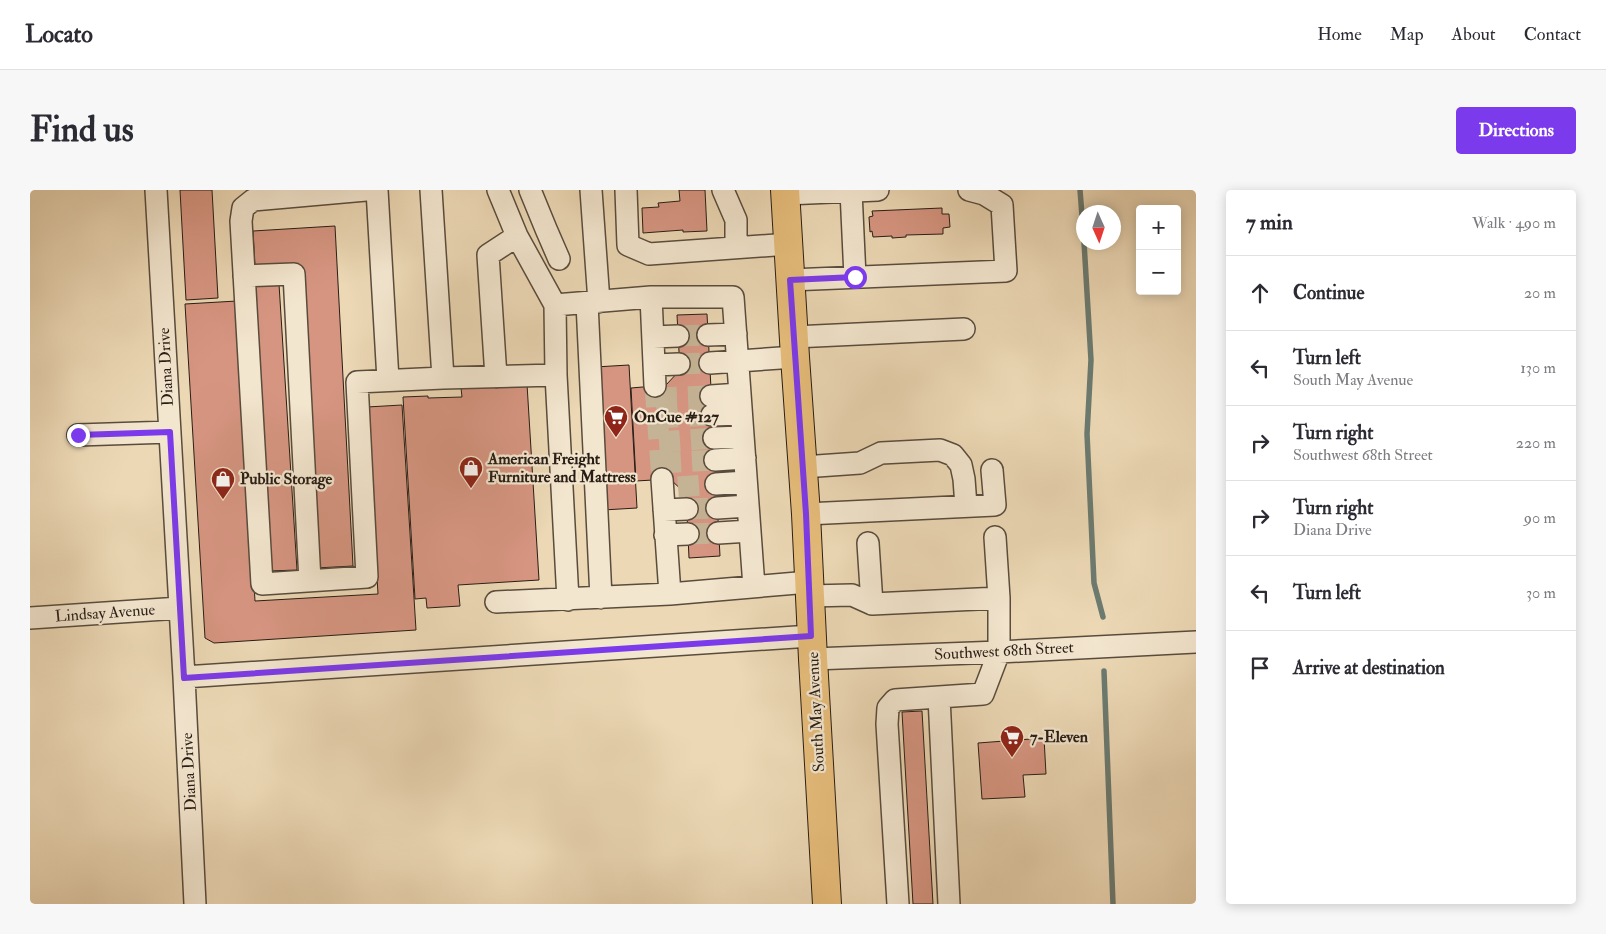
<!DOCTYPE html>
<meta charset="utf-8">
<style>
:root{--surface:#fff;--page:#f7f7f7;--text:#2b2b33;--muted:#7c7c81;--line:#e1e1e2;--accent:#7c3aed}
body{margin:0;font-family:"IM FELL Double Pica",serif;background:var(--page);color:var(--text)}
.controls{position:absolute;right:15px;top:15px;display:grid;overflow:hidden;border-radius:5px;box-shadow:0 2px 12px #0003}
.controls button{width:45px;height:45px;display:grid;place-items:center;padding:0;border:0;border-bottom:1px solid var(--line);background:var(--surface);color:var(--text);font:25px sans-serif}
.compass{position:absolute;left:1046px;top:15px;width:45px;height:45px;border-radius:50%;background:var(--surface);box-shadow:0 2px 12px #0003;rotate:177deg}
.stop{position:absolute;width:15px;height:15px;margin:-11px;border:4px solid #7c3aed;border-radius:50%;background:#fff}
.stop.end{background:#7c3aed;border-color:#fff;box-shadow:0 1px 5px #0008}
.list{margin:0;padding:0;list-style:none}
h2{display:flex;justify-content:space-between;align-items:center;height:65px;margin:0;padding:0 20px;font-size:21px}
h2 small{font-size:16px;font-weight:400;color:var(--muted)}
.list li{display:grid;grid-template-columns:32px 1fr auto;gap:15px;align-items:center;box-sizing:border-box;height:75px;padding:0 20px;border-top:1px solid var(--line)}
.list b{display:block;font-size:19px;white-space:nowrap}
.list p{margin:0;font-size:16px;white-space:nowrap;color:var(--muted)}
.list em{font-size:16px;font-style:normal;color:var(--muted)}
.icon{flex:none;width:28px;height:28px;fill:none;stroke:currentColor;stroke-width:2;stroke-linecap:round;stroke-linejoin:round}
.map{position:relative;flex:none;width:1166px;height:714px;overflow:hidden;border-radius:5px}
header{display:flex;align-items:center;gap:30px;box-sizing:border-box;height:70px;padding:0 25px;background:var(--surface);border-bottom:1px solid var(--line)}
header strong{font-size:24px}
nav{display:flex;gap:28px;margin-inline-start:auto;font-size:18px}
.intro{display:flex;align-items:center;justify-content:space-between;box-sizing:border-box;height:120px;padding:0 30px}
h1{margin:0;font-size:35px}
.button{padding:12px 22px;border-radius:5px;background:var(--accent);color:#fff;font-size:18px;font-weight:700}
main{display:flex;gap:30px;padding:0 30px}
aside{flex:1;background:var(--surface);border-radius:5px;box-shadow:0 2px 12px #0003}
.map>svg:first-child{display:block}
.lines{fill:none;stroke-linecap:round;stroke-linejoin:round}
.stream{stroke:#6c7b71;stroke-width:5.5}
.building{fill:#d69581;stroke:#281d15}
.minor-tunnel{stroke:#c5b395;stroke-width:21;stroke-dasharray:21 11;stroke-linecap:butt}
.minor-casing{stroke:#594c3d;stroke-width:24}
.major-casing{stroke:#281d15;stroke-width:30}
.minor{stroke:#f3e6cf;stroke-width:21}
.major{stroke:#e6bc7a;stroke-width:28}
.route{stroke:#7c3aed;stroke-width:6}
.labels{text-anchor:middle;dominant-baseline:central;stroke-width:4.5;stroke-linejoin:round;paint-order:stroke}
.street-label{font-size:16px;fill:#281d15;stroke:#f3e6cf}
.poi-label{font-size:16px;font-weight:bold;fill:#281d15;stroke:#f3e6cf;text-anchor:start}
</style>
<header>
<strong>Locato</strong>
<nav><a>Home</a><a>Map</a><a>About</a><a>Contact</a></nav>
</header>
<div class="intro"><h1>Find us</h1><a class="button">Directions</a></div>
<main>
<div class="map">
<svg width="1166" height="714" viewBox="0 0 1166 714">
<rect width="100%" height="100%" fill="#ecd8b5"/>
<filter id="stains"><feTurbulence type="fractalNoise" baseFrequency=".004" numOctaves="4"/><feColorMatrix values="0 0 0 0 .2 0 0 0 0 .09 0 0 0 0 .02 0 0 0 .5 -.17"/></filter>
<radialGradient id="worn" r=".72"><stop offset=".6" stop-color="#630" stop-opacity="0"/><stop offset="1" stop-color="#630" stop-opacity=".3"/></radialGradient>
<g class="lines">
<!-- stream -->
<path class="stream" d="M1050,0L1054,51
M1054,52L1061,170L1057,244L1064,393L1073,427
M1074,481L1083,714"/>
</g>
<!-- building -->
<path class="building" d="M150,0H182L188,108L156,110Z
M649,0H675L677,41L653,42V40L613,43L612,18L629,17L628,13L650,11Z
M912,18V24H919L920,37L913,38V44L876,45V47L862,48V46L843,47L842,41L840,42L839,27L843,26L842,21Z
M305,36L323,376L286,378L271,76L225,78L223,41Z
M249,94L267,380L239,381L222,95Z
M207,111L225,411L348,404L337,217L372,215L386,440L184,453L175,448L155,114Z
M677,124L690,366L659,368L656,304L640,289L606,291L601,198L636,195L650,180L647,125Z
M599,175L607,318L573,320L565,177Z
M497,194L509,390L428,395L430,416L397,418L396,408L385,409L373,207L398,206V208L432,207L431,198Z
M892,521L903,714H883L872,522Z
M1014,548L1016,584L993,585L995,607L952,609L948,553Z"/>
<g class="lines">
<!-- minor-tunnel -->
<path class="minor-tunnel" d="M648,146L678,145
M649,174L680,173
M625,196L632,289
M626,208L681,206
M627,228L682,225
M629,252L684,248
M630,273L685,270
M648,297L686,294
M657,319L687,318
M658,344L688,343"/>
<!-- minor casing -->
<g class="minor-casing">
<path id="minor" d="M126,0L154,487L165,714
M336,0L223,10L213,18L211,31L232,394L337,387L327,192L413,188
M347,0L358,190
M401,0L413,188L526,185L538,410
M468,0L487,46L525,115L621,107
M500,0L516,39L529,69
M561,0L569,112
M596,0L598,55L619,64L759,54
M693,0L706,30V57
M821,1L825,87
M756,4L848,0
M214,86L264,84L280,391
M760,90L976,81L972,15L954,4L939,0
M557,113L571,408
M525,115L526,185
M678,145L706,144
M623,147L648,146
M764,147L934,139
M680,173L765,167
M624,175L649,174
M466,187L458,65L487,46
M625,196L621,107H703L724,397
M681,206L710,204
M682,225L711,224
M48,245L140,242
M684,248L713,247
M685,270L715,268
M773,277L830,273L851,263L910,260L923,265L931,275L934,289L936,316
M632,289L640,404
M686,294L716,292
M687,318L718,316
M634,320L657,319
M776,324L965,315L962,280
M688,343L720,341
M635,345L658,344
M965,347L969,408
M838,353L842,414
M779,406L822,405L842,414L969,408V462L953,504L909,507L919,714
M466,412L640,404L779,392
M0,428L150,418
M783,469L969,462L1166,452
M154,487L781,446
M868,714L857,534L858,518L865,510L909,507"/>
</g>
<!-- major casing -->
<g class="major-casing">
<path id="major" d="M755,0L765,167L776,324L783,469L797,714"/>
</g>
<!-- minor -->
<use href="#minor" class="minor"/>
<!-- major -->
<use href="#major" class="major"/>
</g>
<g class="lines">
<!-- route -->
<path class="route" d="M48,245L140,242L154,488L781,446L776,324L760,90L825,87"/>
</g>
<!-- icons -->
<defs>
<g id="supermarket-pin" transform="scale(1.25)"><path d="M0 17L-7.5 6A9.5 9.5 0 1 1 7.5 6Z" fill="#8f2418" stroke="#f3e6cf"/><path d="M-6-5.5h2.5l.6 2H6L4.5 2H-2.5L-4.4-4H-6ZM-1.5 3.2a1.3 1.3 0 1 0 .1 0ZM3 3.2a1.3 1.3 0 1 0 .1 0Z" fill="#fff"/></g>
<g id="shop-pin" transform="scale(1.25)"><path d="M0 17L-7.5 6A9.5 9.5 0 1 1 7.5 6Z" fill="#8f2418" stroke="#f3e6cf"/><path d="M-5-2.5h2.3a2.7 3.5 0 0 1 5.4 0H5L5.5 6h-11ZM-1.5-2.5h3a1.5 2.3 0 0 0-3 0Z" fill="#fff"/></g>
</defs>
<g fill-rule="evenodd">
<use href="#supermarket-pin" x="586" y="227"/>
<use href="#shop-pin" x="441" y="278"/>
<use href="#shop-pin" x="193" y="289"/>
<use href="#supermarket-pin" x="982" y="547"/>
</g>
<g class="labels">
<!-- street labels -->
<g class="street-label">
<text transform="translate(136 177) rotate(-93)">Diana Drive</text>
<text transform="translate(75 423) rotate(-4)">Lindsay Avenue</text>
<text transform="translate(974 461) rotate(-3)">Southwest 68th Street</text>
<text transform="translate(786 522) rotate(-93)">South May Avenue</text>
<text transform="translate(159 582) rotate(-93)">Diana Drive</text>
</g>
<!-- poi labels -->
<g class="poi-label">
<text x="604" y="227">OnCue #127</text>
<text x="458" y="269">American Freight<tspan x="458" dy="18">Furniture and Mattress</tspan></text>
<text x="210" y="289">Public Storage</text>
<text x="1000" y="547">7-Eleven</text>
</g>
</g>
<rect width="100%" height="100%" filter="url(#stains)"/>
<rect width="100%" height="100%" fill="url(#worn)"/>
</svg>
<div class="controls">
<button>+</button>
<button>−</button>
</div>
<svg class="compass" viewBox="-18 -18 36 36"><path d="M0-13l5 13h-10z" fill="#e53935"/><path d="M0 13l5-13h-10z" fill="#7c7c81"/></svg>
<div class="stop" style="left:825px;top:87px"></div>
<div class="stop end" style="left:48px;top:245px"></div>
</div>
<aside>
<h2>7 min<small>Walk · 490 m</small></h2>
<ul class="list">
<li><svg class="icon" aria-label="ahead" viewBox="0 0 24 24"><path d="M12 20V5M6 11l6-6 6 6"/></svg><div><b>Continue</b></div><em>20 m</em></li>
<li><svg class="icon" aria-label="left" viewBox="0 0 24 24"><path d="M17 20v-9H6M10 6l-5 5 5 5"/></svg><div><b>Turn left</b><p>South May Avenue</p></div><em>130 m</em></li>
<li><svg class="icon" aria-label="right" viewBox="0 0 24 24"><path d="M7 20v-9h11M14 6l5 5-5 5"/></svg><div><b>Turn right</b><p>Southwest 68th Street</p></div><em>220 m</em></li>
<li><svg class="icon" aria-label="right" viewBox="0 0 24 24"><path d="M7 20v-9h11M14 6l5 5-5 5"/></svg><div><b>Turn right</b><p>Diana Drive</p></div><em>90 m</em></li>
<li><svg class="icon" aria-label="left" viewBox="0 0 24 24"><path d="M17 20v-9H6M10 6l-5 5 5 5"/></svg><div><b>Turn left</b></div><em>30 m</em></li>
<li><svg class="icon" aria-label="arrive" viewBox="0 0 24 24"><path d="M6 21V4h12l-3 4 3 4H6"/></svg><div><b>Arrive at destination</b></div></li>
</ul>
</aside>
</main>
